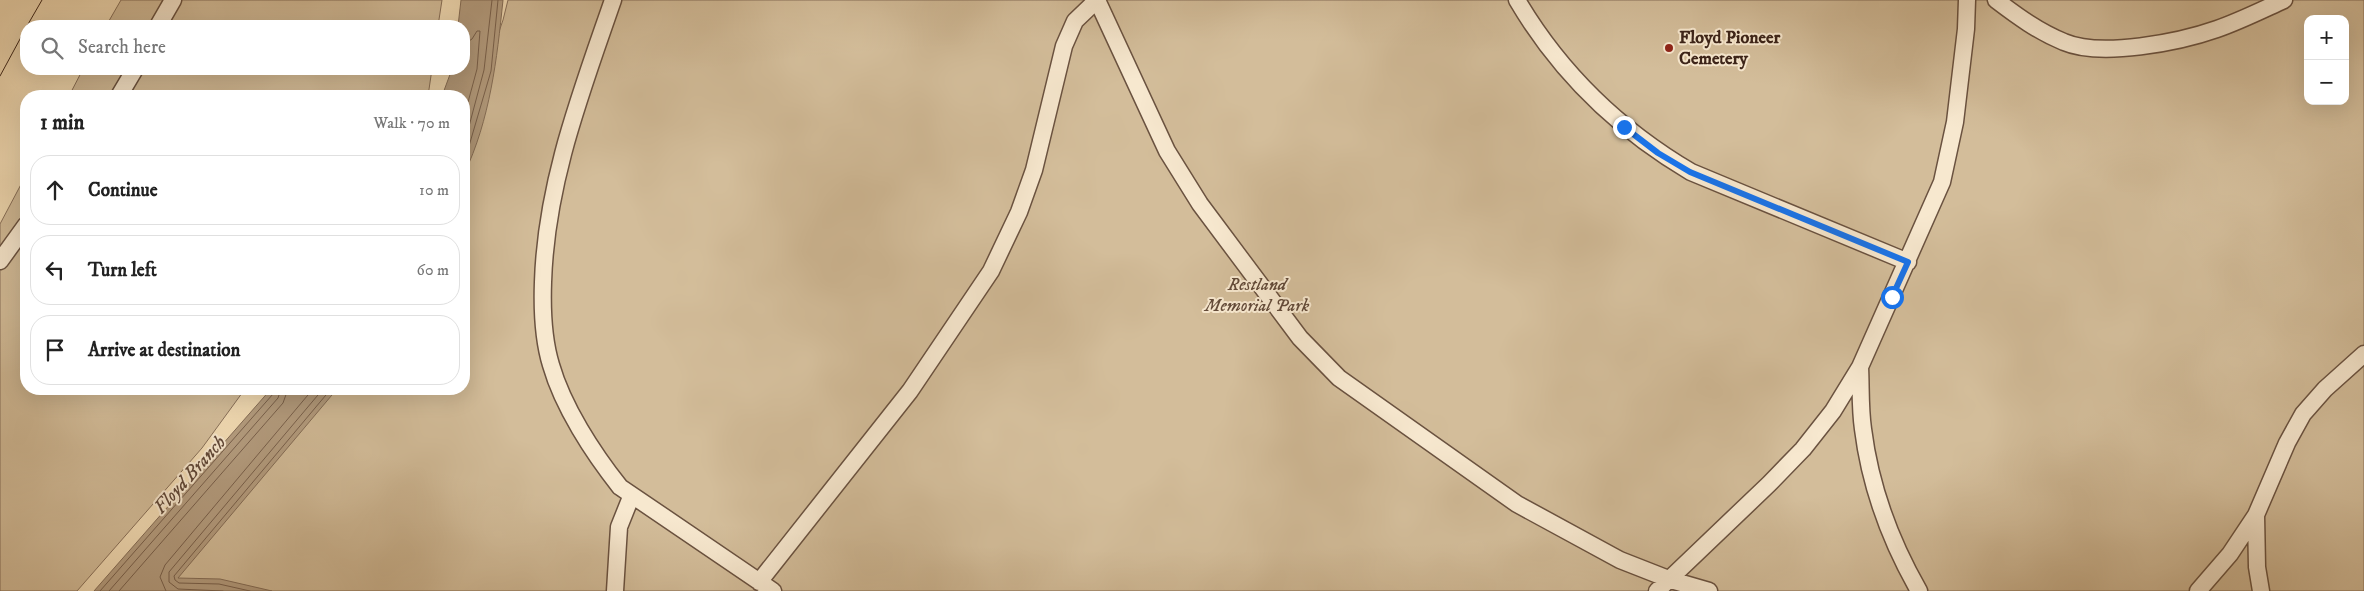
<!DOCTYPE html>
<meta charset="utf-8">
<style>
:root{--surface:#fff;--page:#f2f2f2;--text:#222;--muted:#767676;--line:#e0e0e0}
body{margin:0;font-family:"IM FELL DW Pica",serif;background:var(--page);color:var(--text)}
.controls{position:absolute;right:15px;top:15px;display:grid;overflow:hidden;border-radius:10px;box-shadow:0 5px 20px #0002}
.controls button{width:45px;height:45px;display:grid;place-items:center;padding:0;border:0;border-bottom:1px solid var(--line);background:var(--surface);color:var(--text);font:25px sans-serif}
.stop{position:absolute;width:15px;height:15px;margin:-11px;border:4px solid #1a73e8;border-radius:50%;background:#fff}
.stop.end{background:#1a73e8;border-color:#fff;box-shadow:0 1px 5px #0008}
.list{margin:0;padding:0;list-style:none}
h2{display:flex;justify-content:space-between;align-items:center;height:65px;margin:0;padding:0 20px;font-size:21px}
h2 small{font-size:16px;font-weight:400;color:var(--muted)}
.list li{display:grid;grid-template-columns:32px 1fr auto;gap:15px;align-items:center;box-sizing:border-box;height:70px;margin:0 10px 10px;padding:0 10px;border:1px solid var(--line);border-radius:20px}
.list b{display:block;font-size:19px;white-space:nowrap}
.list em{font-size:16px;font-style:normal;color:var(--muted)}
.icon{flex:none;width:28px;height:28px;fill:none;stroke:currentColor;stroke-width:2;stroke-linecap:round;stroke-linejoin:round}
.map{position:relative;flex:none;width:2364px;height:591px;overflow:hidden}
.search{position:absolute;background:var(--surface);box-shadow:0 5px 20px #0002;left:20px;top:20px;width:450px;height:55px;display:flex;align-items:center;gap:12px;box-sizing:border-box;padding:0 18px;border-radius:20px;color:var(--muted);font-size:19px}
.panel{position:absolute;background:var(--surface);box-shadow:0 5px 20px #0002;left:20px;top:90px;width:450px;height:305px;border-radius:20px}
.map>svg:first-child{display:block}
.green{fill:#d3bd9a;stroke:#88705a;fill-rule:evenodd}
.water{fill:#b49d80;stroke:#846d57}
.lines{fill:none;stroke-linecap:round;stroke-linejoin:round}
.shore{stroke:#78604c;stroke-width:1}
.service-casing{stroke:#6a5240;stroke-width:19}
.service{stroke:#f7e8cf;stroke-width:16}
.tram{stroke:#3c2419;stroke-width:1}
.route{stroke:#1a73e8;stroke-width:6}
.poi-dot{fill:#8f2418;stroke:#f7e8cf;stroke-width:2}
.labels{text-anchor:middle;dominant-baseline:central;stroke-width:4;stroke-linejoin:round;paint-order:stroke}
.poi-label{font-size:18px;font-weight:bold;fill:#3c2419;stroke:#f7e8cf;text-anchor:start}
.park-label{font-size:18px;font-style:italic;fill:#624a39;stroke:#f7e8cf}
.water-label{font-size:19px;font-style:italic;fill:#604838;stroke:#f7e8cf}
</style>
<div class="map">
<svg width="2364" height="591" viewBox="0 0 2364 591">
<rect width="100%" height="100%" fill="#f2dcb5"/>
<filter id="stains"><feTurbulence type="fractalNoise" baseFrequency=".004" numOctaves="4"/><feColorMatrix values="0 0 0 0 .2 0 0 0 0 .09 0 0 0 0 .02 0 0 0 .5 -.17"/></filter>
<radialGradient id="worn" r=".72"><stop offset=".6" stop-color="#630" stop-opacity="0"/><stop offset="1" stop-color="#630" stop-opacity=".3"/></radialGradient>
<!-- green -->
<path class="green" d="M121,0H442L438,26H106Z
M508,0H2364V591H149L326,389H464V133L503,20ZM2308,19H2345V101H2308Z
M83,69H432L428,96H69Z
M26,175V389H245L202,448L77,591H0V224Z"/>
<!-- water -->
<path class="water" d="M461,0H503C497,59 490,120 464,174V96H442L452,69H464V26H458Z
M271,389H337L178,578L220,579L272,591H94Z"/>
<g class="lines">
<!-- shore -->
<path class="shore" d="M464,44L472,39L477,31H480L477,69L464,117
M464,145L484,70L492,0
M464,163L491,71L498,0
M100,591L273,394L275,389
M109,591L278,398L281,389
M119,591L283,403L288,389
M166,591L160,577L165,565L313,389
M223,591L178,589L169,582V572L323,389
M250,591L219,584L179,583L175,580L174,576L331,389"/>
<!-- service casing -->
<g class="service-casing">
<path id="service" d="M613,0C581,93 546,183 543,282C542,310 543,339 551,365C563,407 593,453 620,487L773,591
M1097,0L1167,151L1200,204L1300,338L1339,378L1517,504L1620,560L1671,580L1709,591
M1517,0C1560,73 1618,129 1691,172L1908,262
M1996,0C2017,16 2039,32 2064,42C2101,58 2180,42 2217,29C2240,21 2262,10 2284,0
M158,26L173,0
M119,96L135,69
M0,261L26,225
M1860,367C1861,388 1860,409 1863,429C1870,485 1891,542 1919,591
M2256,515L2257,567L2261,591
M759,582L910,391L991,271L1019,212L1034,170L1064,46L1075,21L1097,0
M615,591L619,527L631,497
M1657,591L1769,484L1803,449L1833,411L1860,367L1942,182L1955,122L1966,29L1967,0
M2198,591L2230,554L2256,515L2287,443L2303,414L2325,389L2364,354"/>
</g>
<!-- service -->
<use href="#service" class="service"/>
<!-- tram -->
<path class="tram" d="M27,26L42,0
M0,76L26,28"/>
</g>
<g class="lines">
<!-- route -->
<path class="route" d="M1624,127L1658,153L1690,172L1908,262L1892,297"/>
</g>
<!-- markers -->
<circle class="poi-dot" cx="1669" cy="48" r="5"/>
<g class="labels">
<!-- poi labels -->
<g class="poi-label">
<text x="1679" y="38">Floyd Pioneer<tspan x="1679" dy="21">Cemetery</tspan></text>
</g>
<!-- park labels -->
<g class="park-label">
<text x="1257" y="285">Restland<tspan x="1257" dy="21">Memorial Park</tspan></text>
</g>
<!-- water labels -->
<g class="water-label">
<text transform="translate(190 475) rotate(-48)">Floyd Branch</text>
</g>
</g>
<rect width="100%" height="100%" filter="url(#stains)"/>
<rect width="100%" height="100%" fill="url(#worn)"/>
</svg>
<div class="controls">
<button>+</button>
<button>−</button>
</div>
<div class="stop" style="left:1892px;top:297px"></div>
<div class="stop end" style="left:1624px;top:127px"></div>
<div class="search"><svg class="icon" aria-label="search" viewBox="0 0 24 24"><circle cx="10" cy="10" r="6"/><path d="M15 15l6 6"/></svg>Search here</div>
<section class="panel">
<h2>1 min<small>Walk · 70 m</small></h2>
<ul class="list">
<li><svg class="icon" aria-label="ahead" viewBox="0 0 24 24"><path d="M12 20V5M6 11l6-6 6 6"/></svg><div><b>Continue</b></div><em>10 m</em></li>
<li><svg class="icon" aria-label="left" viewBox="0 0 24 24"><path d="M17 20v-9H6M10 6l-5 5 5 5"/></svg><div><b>Turn left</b></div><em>60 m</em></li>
<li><svg class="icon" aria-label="arrive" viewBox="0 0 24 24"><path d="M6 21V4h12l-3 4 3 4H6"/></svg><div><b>Arrive at destination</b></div></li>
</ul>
</section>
</div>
